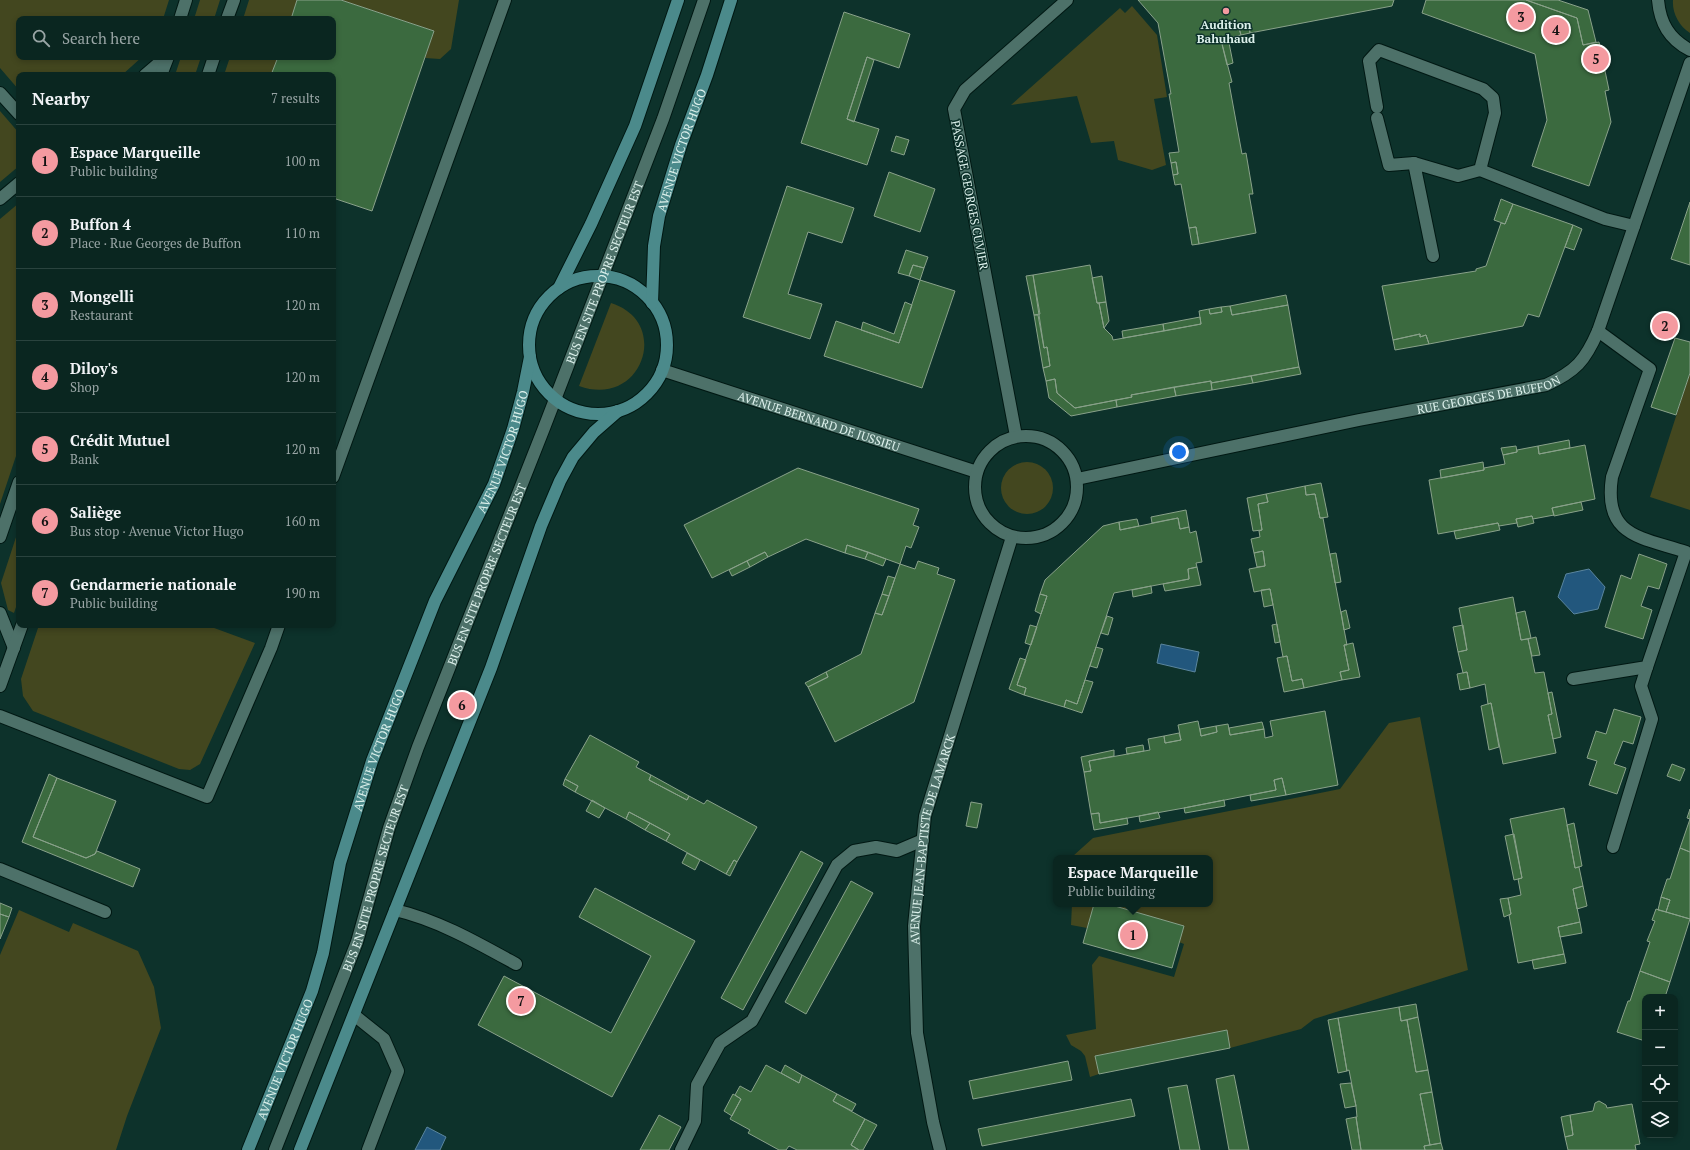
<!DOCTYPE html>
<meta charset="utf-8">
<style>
:root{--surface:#0a2620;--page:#132e29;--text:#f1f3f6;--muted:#99a5a5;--line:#2a433e;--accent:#f49aa0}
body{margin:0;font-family:"PT Serif",serif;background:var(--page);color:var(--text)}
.controls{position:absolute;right:12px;bottom:12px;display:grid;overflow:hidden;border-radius:8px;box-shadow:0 2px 6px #0003}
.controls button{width:36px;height:36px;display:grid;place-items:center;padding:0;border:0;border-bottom:1px solid var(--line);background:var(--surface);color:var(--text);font:20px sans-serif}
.you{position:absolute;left:1179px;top:452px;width:14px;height:14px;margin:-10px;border:3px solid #fff;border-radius:50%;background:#1a73e8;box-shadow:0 0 0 6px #1a73e833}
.badge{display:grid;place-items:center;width:26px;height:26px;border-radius:50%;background:var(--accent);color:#111;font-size:13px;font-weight:700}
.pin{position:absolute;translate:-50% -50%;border:2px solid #fff;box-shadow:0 1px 4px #0006}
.popup{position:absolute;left:1053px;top:855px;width:160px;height:52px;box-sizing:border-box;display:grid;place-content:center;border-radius:8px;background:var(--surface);filter:drop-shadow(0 1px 3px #0005);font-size:13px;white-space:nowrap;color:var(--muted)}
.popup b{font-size:15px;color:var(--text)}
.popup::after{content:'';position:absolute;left:50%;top:100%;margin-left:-8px;border:8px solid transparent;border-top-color:var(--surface)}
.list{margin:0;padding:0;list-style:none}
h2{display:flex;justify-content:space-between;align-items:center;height:52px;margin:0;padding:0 16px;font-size:17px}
h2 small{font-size:13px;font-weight:400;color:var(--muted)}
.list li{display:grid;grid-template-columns:26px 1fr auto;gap:12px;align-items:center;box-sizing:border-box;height:72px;padding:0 16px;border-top:1px solid var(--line)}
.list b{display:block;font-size:15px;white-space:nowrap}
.list p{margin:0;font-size:13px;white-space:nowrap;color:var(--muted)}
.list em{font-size:13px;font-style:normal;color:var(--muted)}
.icon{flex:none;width:22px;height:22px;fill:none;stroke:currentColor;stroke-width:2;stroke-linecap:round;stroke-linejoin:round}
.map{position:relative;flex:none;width:1690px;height:1150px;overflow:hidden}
.search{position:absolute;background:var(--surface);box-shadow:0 2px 6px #0003;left:16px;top:16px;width:320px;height:44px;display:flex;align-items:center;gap:10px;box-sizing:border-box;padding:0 14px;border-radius:8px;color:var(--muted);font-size:15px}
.panel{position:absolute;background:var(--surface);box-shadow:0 2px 6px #0003;left:16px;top:72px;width:320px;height:556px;border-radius:8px}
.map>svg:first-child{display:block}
.green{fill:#43471f}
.water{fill:#22577d;stroke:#5a859e}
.building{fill:#3b6a3f;stroke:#89a18a}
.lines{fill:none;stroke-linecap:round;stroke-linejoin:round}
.lane-casing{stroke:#001813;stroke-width:14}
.street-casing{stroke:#001813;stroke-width:14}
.secondary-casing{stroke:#001813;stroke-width:14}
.lane{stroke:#4d7169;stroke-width:12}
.street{stroke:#4d7169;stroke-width:12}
.secondary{stroke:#4b8a8b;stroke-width:12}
.poi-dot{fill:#f49aa0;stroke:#0d322b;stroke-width:1.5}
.labels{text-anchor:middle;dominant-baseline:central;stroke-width:3;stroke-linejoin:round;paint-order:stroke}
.poi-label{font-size:12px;font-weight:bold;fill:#ddf1ec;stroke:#0d322b}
.street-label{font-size:12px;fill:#ddf1ec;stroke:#0d322b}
</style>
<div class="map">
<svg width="1690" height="1150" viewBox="0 0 1690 1150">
<rect width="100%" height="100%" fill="#0d322b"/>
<!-- green -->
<path class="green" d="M0,0H169L163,19H19V57H142L122,75H19V90L0,68Z
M200,0H220L214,19H194Z
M249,0H297L291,19H243Z
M341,0H459L451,49L440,59L425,58L434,31Z
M1673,0H1690V33C1679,26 1672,13 1673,0Z
M1132,6L1157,35L1167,97L1154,99L1166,165L1152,170L1118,160L1114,141L1091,143L1077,96L1011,105L1120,8L1125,13Z
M181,57H201L195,75H175Z
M230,57H278L271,75H224Z
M0,111L19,133V166L0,182Z
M19,203V447L0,504V219Z
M611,303C672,322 642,409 579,386Z
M1690,373V510L1650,497Z
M1001 488a26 26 0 1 1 52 0a26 26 0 1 1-52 0Z
M19,528V598L14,613L8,610L1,583Z
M39,625H206L255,643L200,764L190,770L179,769L33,711L23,696L21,679Z
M1420,717L1468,970L1314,1019L1301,1029L1230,1048L1227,1030L1095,1056L1099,1074L1090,1077L1085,1056L1081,1051L1071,1045L1066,1035L1096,1029L1092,965L1099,956L1174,977L1184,944L1179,942L1184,926L1108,904H1210V858H1073V856L1093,838L1340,789L1389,723Z
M1072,904H1094L1087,928L1071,925Z
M19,910L69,932L73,923L138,951L154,987L161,1028L127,1116L116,1150H0V955Z"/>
<!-- water -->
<path class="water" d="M1589,569L1605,587L1598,609L1574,614L1558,597L1566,574Z
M1161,644L1199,652L1195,672L1157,663Z
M427,1127L446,1137L440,1150H415Z"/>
<!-- building -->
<path class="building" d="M297,0H341L434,31L372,211L333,198V75H271L278,57H333V19H291Z
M1138,0H1394L1392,6L1250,33L1249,26L1239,28L1241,35L1221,40L1232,82L1229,83L1242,154L1246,153L1253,194H1249L1256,233L1199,244L1196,227L1189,228L1181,184L1175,185L1173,175L1178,174L1176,162L1171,163L1169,153L1179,152L1169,94H1171L1158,23Z
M1426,0H1526L1577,18L1583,45L1599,42L1609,90L1605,91L1611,122L1589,186L1532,166L1547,120L1535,54L1422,13Z
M1526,0H1558L1588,10L1596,42L1583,45L1577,18Z
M844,12L910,34L899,68L867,57L847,119L879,129L867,165L801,143Z
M1249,26L1250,33L1241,35L1239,28Z
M1228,38L1233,63L1227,65L1221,40Z
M867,57L874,60L854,122L847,119Z
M896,136L909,140L904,155L891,151Z
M1176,162L1178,174L1173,175L1171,163Z
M889,172L935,189L920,232L874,216Z
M787,186L854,208L842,243L808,232L788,294L822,304L810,339L743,317Z
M1501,199L1513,204L1505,224L1494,220Z
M1690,202V265L1671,259Z
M1513,204L1573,225L1539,317L1528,314L1523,326L1429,344L1426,335L1420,337V334L1393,340L1382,286L1476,271V269L1486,266L1501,223L1505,224Z
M1573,225L1582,229L1574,250L1565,247Z
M1196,227L1199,244L1192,245L1189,228Z
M906,250L928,257L924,268L913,265L909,276L898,273Z
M913,265L924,268L920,280L909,276Z
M1090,265L1097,303H1099L1104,328L1112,336L1113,340L1201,324L1199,311L1209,309L1210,314L1222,312L1221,307L1230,306L1232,315L1288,305L1299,367L1211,383V381L1131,395L1132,397L1075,408L1057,393L1055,379L1046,381L1043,368L1050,366L1047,347L1044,348L1033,275Z
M1033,275L1040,314L1034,315L1026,276Z
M1102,276L1106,302L1097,303L1092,278Z
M920,280L955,291L922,388L824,356L836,321L899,343Z
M1286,295L1288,305L1232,315L1230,306Z
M905,302L912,305L899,343L861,330L863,322L894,334Z
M1106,302L1109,321L1104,328L1099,303Z
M1221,307L1222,312L1210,314L1209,309Z
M1034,315H1038L1044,348L1047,347L1050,366L1043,368Z
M1200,317L1201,324L1164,331L1163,324Z
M1663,317L1672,320L1667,334L1658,331Z
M1163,324L1164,331L1123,338L1122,331Z
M1420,334V337L1426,335L1429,344L1395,350L1393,340Z
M1675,338L1690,342V373L1676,415L1651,407Z
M1299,367L1301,374L1253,383L1251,376Z
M1251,376L1253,383L1212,390L1211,383Z
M1055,379L1057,393L1075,408L1116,400L1117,407L1071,416L1049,398L1046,381Z
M1211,381L1212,390L1176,396L1174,387Z
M1174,387L1176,396L1117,407L1116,400L1132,397L1131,395Z
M1569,440L1570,448L1539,454L1538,446Z
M1585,445L1595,499L1552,508L1554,515L1533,519L1532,516L1516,519L1517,523L1499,526L1498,523L1438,534L1429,480L1484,470V468L1505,464L1503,455L1517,452V450L1538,446L1539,454Z
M1516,446L1517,452L1503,455L1501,448Z
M1483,462L1484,470L1441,478L1440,470Z
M798,468L919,509L913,525L919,527L911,548L906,546L900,564L847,545L845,553L806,539L768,557L765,552L712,578L684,525Z
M1321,483L1328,517L1320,518L1315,494L1306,495L1305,486Z
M1305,486L1306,495L1315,494L1320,518H1323L1347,645H1344L1349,670L1340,672L1342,680L1304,688L1302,679L1292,681L1287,656L1283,657L1270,589L1254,592L1249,569L1265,566L1263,551L1254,553L1251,539L1260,537L1259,531L1262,530L1258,504L1268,502L1266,494Z
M1266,494L1268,502L1258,504L1262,530L1253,531L1247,498Z
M1581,502L1583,510L1554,516L1552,508Z
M1186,510L1189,527L1180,529L1178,518L1152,523L1151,517Z
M1532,516L1534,523L1518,527L1516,519Z
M1178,518L1180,529L1189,527L1190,533L1196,531L1202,562L1196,563L1197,567L1188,569L1189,579L1114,593L1077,704L1066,700L1064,707L1024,695L1026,688L1017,685L1047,596L1040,594L1045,580L1103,526L1119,522L1120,530Z
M1137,519L1139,526L1120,530L1119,522Z
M1498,523L1500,530L1456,539L1454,531Z
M847,545L868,552L865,559L845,553Z
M1263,551L1265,566L1257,567L1254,553Z
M765,552L768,557L750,567L747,561Z
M868,552L886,559L883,566L865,559Z
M1336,553L1341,582L1335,583L1330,554Z
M1639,554L1667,564L1659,589L1648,586L1641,606L1652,610L1643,639L1605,627L1621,575L1631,579Z
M747,561L750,567L732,576L729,570Z
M918,561L939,568L937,574L955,580L914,702L835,742L808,687L828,677L826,672L861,654L875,613L882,615L900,564L915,569Z
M1197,567L1201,585L1165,591L1163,584L1189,579L1188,569Z
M888,576L895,578L889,596L882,594Z
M1151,586L1152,593L1133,597L1132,590Z
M1270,589L1273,605L1264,607L1261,590Z
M882,594L889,596L882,615L875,613Z
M1040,594L1047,596L1041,614L1035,611Z
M1513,597L1521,640L1528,639L1535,673L1544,672L1552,714L1548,715L1556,753L1503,764L1491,703L1488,704L1485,684L1470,688L1467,672L1463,673L1458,652L1467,650L1459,608Z
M1346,610L1350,628L1344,630L1341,612Z
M1525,611L1531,638L1521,640L1516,613Z
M1107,616L1113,618L1108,635L1101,633Z
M1277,624L1280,642L1275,643L1272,625Z
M1030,625L1037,627L1031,645L1025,643Z
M1463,625L1467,650L1458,652L1453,627Z
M1536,637L1540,655L1532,656L1528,639Z
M1353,643L1360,677L1342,680L1340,672L1349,670L1344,645Z
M1096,647L1103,649L1097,668L1090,666Z
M1287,656L1292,681L1302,679L1304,688L1284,692L1277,658Z
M1020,658L1026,660L1017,685L1026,688L1024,695L1009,689Z
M826,672L828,677L808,687L805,683Z
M1467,672L1470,688L1460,690L1457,674Z
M1085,680L1093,682L1082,713L1064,707L1066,700L1077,704Z
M1552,692L1561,737L1553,739L1548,715L1552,714L1548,693Z
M1491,703L1499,747L1489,750L1481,706Z
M1614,709L1641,717L1633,744L1623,741L1614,764L1626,768L1617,794L1589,785L1597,761L1587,758L1596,731L1606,734Z
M1325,711L1338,785L1286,795L1282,778L1274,780L1276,790L1184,808L1100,823L1099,813L1091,814L1084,772L1091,771L1089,761L1150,750L1148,739L1164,736L1165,743L1181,740L1178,725L1198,721L1201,736L1217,732L1216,726L1228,724L1230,735L1264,729L1265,738L1273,736L1270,721Z
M1262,722L1264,729L1230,735L1229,728Z
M1216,726L1217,732L1201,736L1200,729Z
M1179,733L1181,740L1165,743L1164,736Z
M590,735L639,762L636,767L651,775L649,780L687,800L689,796L704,804L707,800L757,827L737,862L734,860L726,874L666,841L670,834L629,812L626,819L575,792L578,786L565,779Z
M1143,745L1144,751L1127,754L1126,748Z
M1114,750V756L1089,761L1091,771L1084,772L1081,757Z
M1672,764L1685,769L1680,781L1667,776Z
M49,774L57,778L33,837L86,858L95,854L97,851L140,869L133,887L22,842Z
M651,775L689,796L687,800L649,780Z
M57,778L116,801L95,854L86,858L33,837Z
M1282,778L1286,795L1251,801L1250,795L1276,790L1274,780Z
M565,779L578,786L575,792L563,785Z
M592,800L605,808L599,818L586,811Z
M1224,800L1225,806L1185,813L1184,808Z
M971,802L982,804L977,828L966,826Z
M1564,808L1575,868L1579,867L1583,886L1573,889L1580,922L1558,927L1564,954L1518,963L1509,915L1511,914L1508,898L1521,895L1518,879L1522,878L1510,819Z
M1690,809V852L1680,848L1690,819L1687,818Z
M629,812L650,823L645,830L626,819Z
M1158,812L1160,818L1140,822L1139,816Z
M1099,813L1100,823L1127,818L1128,824L1094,830L1091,814Z
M650,823L670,834L666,841L645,830Z
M1574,823L1582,866L1575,868L1567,825Z
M1514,834L1522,878L1514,880L1505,836Z
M1680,848L1690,852V919L1666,912L1670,900L1661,897L1667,879H1670Z
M801,851L823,863L743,1010L721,998Z
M687,853L700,860L695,870L682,863Z
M734,860L737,862L730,876L726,874Z
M851,881L873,893L806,1014L785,1002Z
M1583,886L1587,906L1577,909L1573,889Z
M595,888L695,941L612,1097L478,1025L504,976L611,1033L651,956L579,917Z
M1661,897L1670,900L1666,912L1658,910Z
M1508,898L1511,914L1504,917L1500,899Z
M0,903L12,908L9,917L0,914Z
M1094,904H1108L1184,926L1172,968L1083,943Z
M1656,909L1690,919L1670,982L1640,971L1650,942L1647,941L1655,921L1652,920Z
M0,914L9,917L0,939Z
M1580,922L1582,933L1560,937L1558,927Z
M1564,954L1566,963L1534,969L1532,960Z
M1640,971L1670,982L1665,997H1645V1041L1617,1032L1628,1001H1630Z
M1416,1004L1418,1017L1401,1021L1399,1007Z
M1399,1007L1401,1021L1407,1020L1416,1072L1428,1070L1432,1092L1420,1094L1430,1145L1424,1146L1425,1150H1361L1356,1117H1357L1356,1106L1349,1070L1347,1071L1338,1018Z
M1418,1017L1428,1070L1416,1072L1407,1020Z
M1338,1018L1347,1071L1338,1073L1328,1020Z
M1227,1030L1230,1048L1099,1074L1095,1056Z
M1068,1061L1072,1080L973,1099L969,1081Z
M766,1065L799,1083L802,1075L837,1094L833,1101L865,1119L851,1145L859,1150H797L789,1146L786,1150H779L748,1133L750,1130L730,1119L741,1099L735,1095L740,1086L751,1092Z
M785,1065L802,1075L799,1083L781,1073Z
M1234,1075L1249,1150H1229L1216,1079Z
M1351,1083L1356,1106L1345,1108L1340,1084Z
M1187,1085L1200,1150H1180L1168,1088Z
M1432,1092L1441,1143L1430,1145L1420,1094Z
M733,1094L741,1099L732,1116L724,1111Z
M837,1094L856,1104L852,1111L833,1101Z
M1131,1099L1135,1116L982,1146L978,1129Z
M1599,1101L1606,1105L1607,1108L1632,1104L1640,1144L1635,1145L1636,1150H1568L1565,1137L1573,1135L1570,1115L1593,1111L1595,1103Z
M659,1115L681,1127L669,1150H640Z
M1570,1115L1573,1135L1565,1137L1561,1117Z
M1356,1117L1361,1150H1352L1346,1119Z
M865,1119L877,1125L863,1150H859L851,1145Z
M1441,1143L1443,1150H1425L1424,1146Z"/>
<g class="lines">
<!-- lane casing -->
<g class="lane-casing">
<g id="lane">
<path d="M180,19L186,0"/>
<path d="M227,19L234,0"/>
<path d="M145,75L166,57"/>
<path d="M161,75L168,57"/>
<path d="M208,75L214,57"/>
<path d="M0,93L19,114"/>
<path d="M1377,107L1369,61L1379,50L1483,89L1493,98L1495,113L1480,170L1605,219L1634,226"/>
<path d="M1377,118L1389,165L1414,163"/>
<path d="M0,199L19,183"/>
<path d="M1433,256L1414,163L1458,176L1480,170"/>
<path d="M1016,436L954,109L965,90L1067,0"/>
<path d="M333,477L505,0"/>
<path d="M0,537L19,482"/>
<path d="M0,613L14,648"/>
<path d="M1573,679L1647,667L1686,552C1641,537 1603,537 1612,477L1650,369L1598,331"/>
<path d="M0,686L22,625"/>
<path d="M0,716L207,797L271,648L279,625"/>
<path d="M1613,847L1652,719L1641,686L1647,667"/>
<path d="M0,869L105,912"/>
<path d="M395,910C438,920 478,943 516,964"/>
<path id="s1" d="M275,1150L357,942L389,828L418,747L544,428L663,119L704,0"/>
</g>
</g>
<!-- street casing -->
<g class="street-casing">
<g id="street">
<path d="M1658,0C1660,23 1669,39 1690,50"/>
<path id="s2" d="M662,370L977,472"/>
<circle cx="1026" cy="487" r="51"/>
<path id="s3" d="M1077,479L1359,420L1546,385C1576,371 1585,361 1598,331L1690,63"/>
<path d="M354,1015L384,1039L398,1071L368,1150"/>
<path d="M681,1150L695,1121L697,1085L720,1043L752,1021L837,865L854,851L876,847L897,851L923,840"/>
<path id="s4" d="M940,1150L933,1122L917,1033L914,926L925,816L1012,537"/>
</g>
</g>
<!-- secondary casing -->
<g class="secondary-casing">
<g id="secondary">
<circle cx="598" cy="345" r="69"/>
<path d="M559,288L591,224L635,126L678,0"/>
<path id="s5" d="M652,303L654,246L659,216L681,145L707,75L731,0"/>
<path id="s6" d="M248,1150L312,991L323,953L340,863L372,761L435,601L494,484L513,429L523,392L530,357"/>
<path d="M300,1150L491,668L541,526L560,481L573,457L594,432L618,411"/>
</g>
</g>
<!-- lane -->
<use href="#lane" class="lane"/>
<!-- street -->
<use href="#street" class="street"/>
<!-- secondary -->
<use href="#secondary" class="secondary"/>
</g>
<!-- markers -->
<circle class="poi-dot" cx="1226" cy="11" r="4"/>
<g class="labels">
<!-- poi labels -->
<g class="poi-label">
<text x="1226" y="24">Audition<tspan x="1226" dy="14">Bahuhaud</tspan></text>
</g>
<!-- street labels -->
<g class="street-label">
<text stroke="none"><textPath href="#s5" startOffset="157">AVENUE VICTOR HUGO</textPath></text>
<text transform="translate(970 195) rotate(79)">PASSAGE GEORGES CUVIER</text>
<text stroke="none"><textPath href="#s1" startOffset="938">BUS EN SITE PROPRE SECTEUR EST</textPath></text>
<text stroke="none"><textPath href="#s3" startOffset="420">RUE GEORGES DE BUFFON</textPath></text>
<text stroke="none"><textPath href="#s2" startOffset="165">AVENUE BERNARD DE JUSSIEU</textPath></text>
<text stroke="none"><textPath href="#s6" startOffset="746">AVENUE VICTOR HUGO</textPath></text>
<text stroke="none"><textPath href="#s1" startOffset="614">BUS EN SITE PROPRE SECTEUR EST</textPath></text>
<text stroke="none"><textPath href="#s6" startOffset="422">AVENUE VICTOR HUGO</textPath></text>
<text stroke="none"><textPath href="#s4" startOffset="315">AVENUE JEAN-BAPTISTE DE LAMARCK</textPath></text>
<text stroke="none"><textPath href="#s1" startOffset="290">BUS EN SITE PROPRE SECTEUR EST</textPath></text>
<text stroke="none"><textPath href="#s6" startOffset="98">AVENUE VICTOR HUGO</textPath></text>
</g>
</g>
</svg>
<div class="controls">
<button>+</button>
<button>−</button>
<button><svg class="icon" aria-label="locate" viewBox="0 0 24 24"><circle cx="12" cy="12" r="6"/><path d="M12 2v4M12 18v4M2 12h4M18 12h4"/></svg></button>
<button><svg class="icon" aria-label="layers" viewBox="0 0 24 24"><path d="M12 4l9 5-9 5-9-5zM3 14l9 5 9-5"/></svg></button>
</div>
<div class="you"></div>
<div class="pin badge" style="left:1133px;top:935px">1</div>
<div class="popup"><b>Espace Marqueille</b>Public building</div>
<div class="pin badge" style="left:1665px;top:326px">2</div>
<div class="pin badge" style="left:1521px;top:17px">3</div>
<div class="pin badge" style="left:1556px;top:30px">4</div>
<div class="pin badge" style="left:1596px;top:59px">5</div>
<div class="pin badge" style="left:462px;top:705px">6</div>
<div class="pin badge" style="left:521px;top:1001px">7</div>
<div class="search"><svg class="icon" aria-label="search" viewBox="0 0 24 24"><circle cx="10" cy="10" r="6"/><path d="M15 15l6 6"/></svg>Search here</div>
<section class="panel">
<h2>Nearby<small>7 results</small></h2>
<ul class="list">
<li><span class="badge">1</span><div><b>Espace Marqueille</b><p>Public building</p></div><em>100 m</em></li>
<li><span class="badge">2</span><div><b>Buffon 4</b><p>Place · Rue Georges de Buffon</p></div><em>110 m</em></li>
<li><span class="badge">3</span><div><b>Mongelli</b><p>Restaurant</p></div><em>120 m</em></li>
<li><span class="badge">4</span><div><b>Diloy's</b><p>Shop</p></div><em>120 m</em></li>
<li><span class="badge">5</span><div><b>Crédit Mutuel</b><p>Bank</p></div><em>120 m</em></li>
<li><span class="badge">6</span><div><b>Saliège</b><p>Bus stop · Avenue Victor Hugo</p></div><em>160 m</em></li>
<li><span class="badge">7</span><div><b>Gendarmerie nationale</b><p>Public building</p></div><em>190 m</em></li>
</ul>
</section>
</div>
